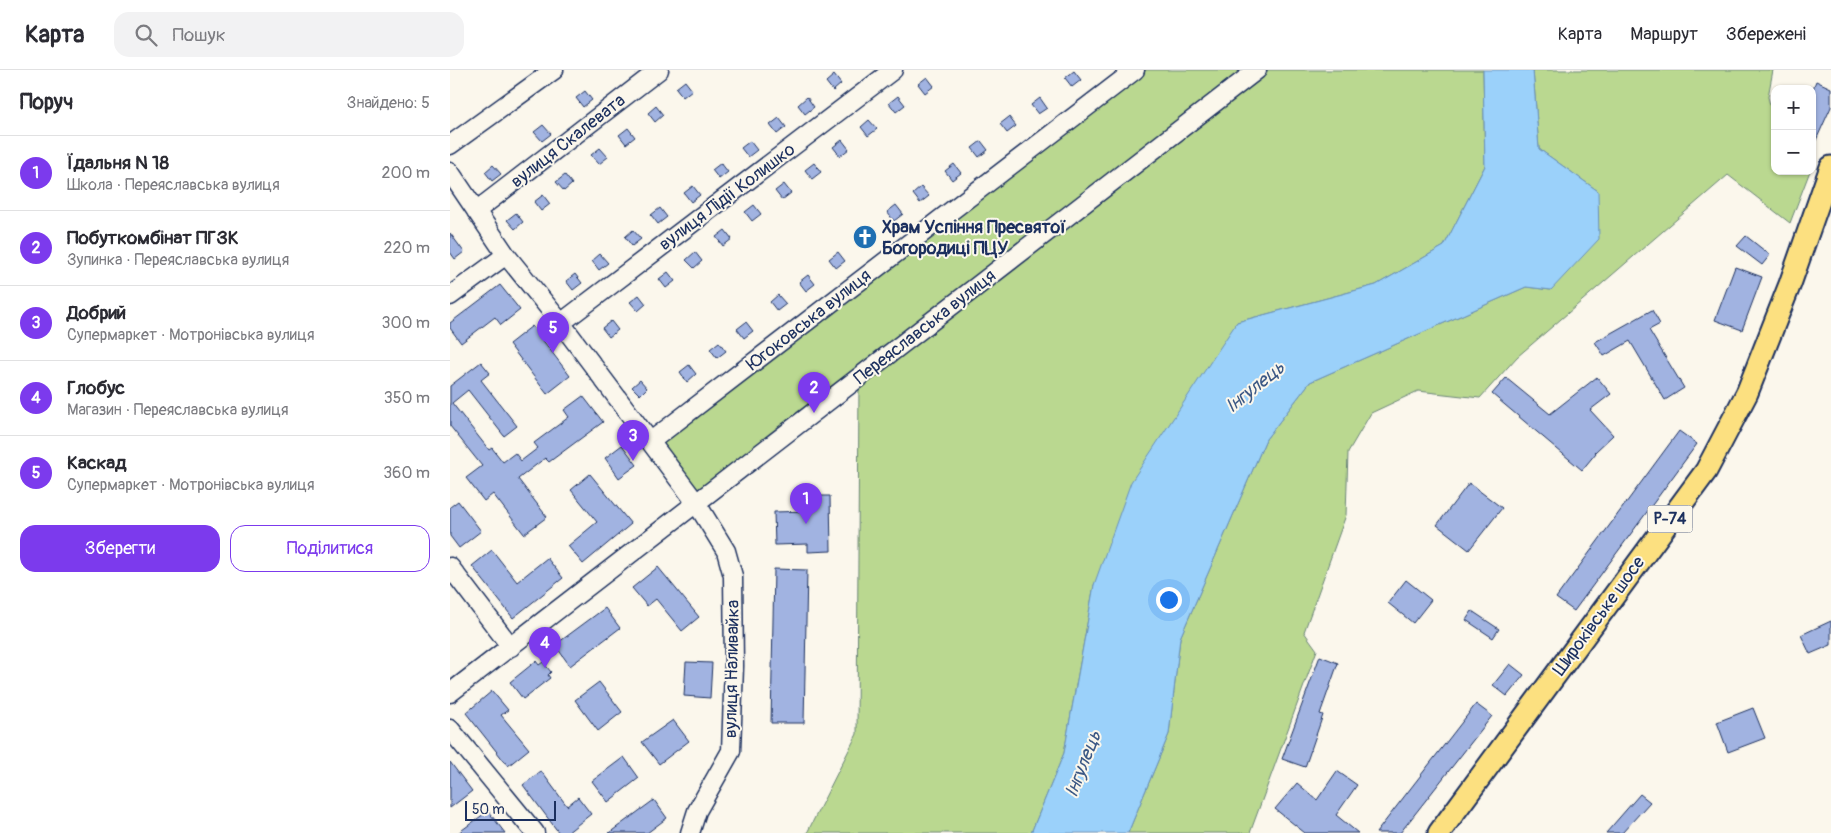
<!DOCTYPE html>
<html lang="uk">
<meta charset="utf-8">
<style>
:root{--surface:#fff;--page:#f2f2f3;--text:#2b2b33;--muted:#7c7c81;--line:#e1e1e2;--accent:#7c3aed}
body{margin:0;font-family:Pangolin,sans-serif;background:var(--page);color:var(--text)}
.controls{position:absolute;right:15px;top:15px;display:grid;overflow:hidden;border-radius:10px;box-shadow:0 1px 4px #0004}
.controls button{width:45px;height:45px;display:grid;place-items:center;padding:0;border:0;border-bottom:1px solid var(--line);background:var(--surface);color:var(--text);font:25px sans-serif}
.scale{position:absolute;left:15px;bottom:12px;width:91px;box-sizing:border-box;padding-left:5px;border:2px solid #1b2f5e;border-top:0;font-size:14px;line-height:18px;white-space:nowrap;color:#1b2f5e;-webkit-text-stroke:4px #fbf7ec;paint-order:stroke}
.you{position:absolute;left:718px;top:529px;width:18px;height:18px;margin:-12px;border:4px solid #fff;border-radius:50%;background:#1a73e8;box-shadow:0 0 0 8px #1a73e833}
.badge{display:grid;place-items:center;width:32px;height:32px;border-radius:50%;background:var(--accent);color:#fff;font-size:16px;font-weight:700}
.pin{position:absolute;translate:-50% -41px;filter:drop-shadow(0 1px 2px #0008)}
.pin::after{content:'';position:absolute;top:26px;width:18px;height:15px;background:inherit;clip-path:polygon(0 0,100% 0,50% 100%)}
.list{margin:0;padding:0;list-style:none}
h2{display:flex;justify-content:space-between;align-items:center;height:65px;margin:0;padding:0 20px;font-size:21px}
h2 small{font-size:16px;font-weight:400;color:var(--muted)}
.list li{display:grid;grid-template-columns:32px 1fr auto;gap:15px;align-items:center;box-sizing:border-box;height:75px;padding:0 20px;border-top:1px solid var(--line)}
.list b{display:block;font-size:19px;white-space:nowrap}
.list p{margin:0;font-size:16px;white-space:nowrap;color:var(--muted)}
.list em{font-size:16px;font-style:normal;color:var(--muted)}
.actions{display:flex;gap:10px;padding:15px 20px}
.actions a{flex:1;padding:11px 0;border:1px solid var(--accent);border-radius:15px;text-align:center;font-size:18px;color:var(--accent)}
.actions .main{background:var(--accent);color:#fff}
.icon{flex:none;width:28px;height:28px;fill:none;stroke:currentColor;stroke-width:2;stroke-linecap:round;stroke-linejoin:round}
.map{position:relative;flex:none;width:1381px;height:763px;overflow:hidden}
header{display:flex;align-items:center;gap:30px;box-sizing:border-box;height:70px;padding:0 25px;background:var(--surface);border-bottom:1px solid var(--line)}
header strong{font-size:24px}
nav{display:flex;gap:28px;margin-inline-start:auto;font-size:18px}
.search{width:350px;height:45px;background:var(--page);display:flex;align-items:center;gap:12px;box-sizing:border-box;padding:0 18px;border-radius:15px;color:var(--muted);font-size:19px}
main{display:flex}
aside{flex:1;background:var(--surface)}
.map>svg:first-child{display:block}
.green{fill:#bad890;stroke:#6a8477}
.water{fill:#9bd1fa;stroke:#6890bc}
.building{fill:#a1b3e1;stroke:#1b2f5e}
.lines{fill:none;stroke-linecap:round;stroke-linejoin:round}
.minor-casing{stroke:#1b2f5e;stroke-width:21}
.major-casing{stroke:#1b2f5e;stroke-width:25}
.minor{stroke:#fbf7ec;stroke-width:18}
.major{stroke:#fce080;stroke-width:21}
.labels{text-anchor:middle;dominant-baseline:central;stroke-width:4;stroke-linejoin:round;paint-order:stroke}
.shield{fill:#fbf7ec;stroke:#5e6b89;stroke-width:1}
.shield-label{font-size:16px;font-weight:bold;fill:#1b2f5e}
.street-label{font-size:18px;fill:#1b2f5e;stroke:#fbf7ec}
.poi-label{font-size:18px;font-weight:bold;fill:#1b2f5e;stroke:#fbf7ec;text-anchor:start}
.water-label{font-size:19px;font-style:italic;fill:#3b5885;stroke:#fbf7ec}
</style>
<header>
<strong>Карта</strong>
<div class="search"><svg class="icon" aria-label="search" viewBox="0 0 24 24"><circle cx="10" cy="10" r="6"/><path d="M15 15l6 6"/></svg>Пошук</div>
<nav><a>Карта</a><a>Маршрут</a><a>Збережені</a></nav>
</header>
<main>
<aside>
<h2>Поруч<small>Знайдено: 5</small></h2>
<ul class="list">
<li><span class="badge">1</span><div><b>Їдальня N 18</b><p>Школа · Переяславська вулиця</p></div><em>200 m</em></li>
<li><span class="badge">2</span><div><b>Побуткомбінат ПГЗК</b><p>Зупинка · Переяславська вулиця</p></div><em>220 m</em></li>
<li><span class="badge">3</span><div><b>Добрий</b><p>Супермаркет · Мотронівська вулиця</p></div><em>300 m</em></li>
<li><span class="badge">4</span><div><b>Глобус</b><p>Магазин · Переяславська вулиця</p></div><em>350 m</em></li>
<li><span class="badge">5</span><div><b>Каскад</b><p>Супермаркет · Мотронівська вулиця</p></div><em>360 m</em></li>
</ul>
<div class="actions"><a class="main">Зберегти</a><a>Поділитися</a></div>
</aside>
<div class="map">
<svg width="1381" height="763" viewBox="0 0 1381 763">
<rect width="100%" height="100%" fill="#fbf7ec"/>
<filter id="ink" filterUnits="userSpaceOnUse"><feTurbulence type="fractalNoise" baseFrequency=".02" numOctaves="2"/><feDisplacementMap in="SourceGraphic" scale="10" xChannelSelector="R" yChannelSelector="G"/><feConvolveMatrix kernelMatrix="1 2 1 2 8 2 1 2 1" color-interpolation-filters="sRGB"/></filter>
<g filter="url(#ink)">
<!-- green -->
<path class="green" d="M686,0H1033L1035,96L994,176L926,215L787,252L644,515L614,683L581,763H357L407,664L409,309L247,434L201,371Z
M1083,0H1323L1318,27L1325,54V101H1360L1340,153L1278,105L1067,287L1030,328L968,321L921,343L898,382L896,445L854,562L867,580L800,763H678L719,664L730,568L816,369L860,312L1076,217L1101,220L1148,121L1089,79Z"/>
<!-- water -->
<path class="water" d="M1033,0H1083L1089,79L1148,121L1149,169L1101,220L1076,217L860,312L816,369L730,568L719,664L678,763H581L614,683L644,515L681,412L787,252L926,215L994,176L1035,96Z"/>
<!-- building -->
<path class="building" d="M624,1L631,10L622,17L615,8Z
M384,5L391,14L383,21L376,12Z
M477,7L484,16L475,23L468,14Z
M235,11L242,20L233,27L226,18Z
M1366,11L1381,18V37L1362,79V21Z
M135,21L142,30L133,37L126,28Z
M448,26L455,35L446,42L439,33Z
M357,27L364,37L355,44L348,35Z
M590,28L597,38L588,44L581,35Z
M206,36L213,45L205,52L198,43Z
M559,47L566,56L557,63L550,54Z
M329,48L336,57L327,64L320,55Z
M419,50L427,59L418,66L411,57Z
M93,55L101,64L92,71L84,62Z
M178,58L185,67L176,74L169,65Z
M392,70L399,79L390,86L383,77Z
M300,71L307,80L298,87L291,78Z
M531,71L538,80L529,87L522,78Z
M150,78L158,87L149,94L141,85Z
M271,93L278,102L269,109L262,100Z
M364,93L371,102L362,109L355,100Z
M504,94L511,103L502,110L495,101Z
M43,95L51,104L42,111L35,102Z
M115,105L122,114L114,121L106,112Z
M334,114L341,123L332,130L325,121Z
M243,116L250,125L241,132L234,123Z
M471,117L479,126L470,133L463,124Z
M93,125L100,134L91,141L84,132Z
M304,135L311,144L302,151L295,142Z
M446,135L453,144L444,151L437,142Z
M210,138L217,147L208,154L201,145Z
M66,143L73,152L65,159L57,150Z
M415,158L422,167L413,174L406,165Z
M183,160L191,169L182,176L175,167Z
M275,160L282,169L273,176L266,167Z
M0,163L14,182L5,189L0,182Z
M1296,166L1320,185L1312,195L1287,176Z
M245,182L252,191L244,198L236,190Z
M388,182L395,191L386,198L379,189Z
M150,184L158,193L149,200L142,191Z
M1285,197L1312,207L1292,260L1265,250Z
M218,202L225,211L216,218L209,209Z
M125,204L132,213L123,220L116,211Z
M358,205L365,214L356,221L349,212Z
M50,215L70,240L51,255L45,247L11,273L0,258V253Z
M189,225L196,234L188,241L180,232Z
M328,225L336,234L327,241L320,232Z
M1202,240L1210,254L1199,260L1234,318L1215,330L1180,271L1154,286L1145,272Z
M161,251L168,260L159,267L152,258Z
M296,252L303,261L294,268L287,259Z
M82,256L120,306L97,324L59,274Z
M269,272L276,281L267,288L260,279Z
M31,292L40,303L31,310L67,356L54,366L18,320L2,333L39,380L42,378L53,392L65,383L71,391L88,378L84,373L119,347L114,340L133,326L153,352L99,392L95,388L68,409L97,447L74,464L43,424L34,431L16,408L32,396L0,356V316Z
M239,295L246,304L237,312L230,302Z
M1147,307L1161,324L1140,340L1163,365L1145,382L1146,383L1132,400L1042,324L1056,308L1100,344Z
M190,310L197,318L190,325L182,317Z
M1229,361L1247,374L1124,541L1106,528Z
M172,375L187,395L169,408L155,388Z
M140,404L181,454L133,494L118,476L147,452L121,420Z
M1019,413L1052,438L1019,480L987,455Z
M360,426H380L381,481L358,482V474L325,475L324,442L360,441Z
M8,431L31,461L9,478L0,466V437Z
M42,480L67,512L97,488L113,508L63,548L22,496Z
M208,497L249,547L232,561L206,529L197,536L182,518Z
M324,499L357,500L354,653H321Z
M956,510L981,530L963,553L938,533Z
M155,538L170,558L120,596L105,575Z
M1022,541L1049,559L1043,568L1016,550Z
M1381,551V575L1360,584L1351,565Z
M870,586L888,593L870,644L873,645L855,697L832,689Z
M86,591L89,595L93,592L101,602L98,605L100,608L73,629L60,612Z
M236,592L262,593L260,628L234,626Z
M1060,594L1074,605L1057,626L1043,615Z
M149,612L172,642L148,661L125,630Z
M42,621L58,640L51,645L79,679L58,696L16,643Z
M1026,634L1042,646L950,763H926Z
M1303,638L1315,668L1278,682L1267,652Z
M223,650L239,671L209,694L192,672Z
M174,687L189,708L158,732L142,711Z
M0,692L22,721L0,738Z
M91,701L117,736L128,727L141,744L117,763H109L73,715Z
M887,701L907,715L886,745L908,763H855L825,739L847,713L867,730Z
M1190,724L1200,732L1172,763H1156Z
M204,730L217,748L197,763H159Z
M38,741L55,763H8Z"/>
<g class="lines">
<!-- minor casing -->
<g class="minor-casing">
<path id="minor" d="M0,75L104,0
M0,102L56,185L111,253L247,434L276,481L283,506L284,596L281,681L247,741L240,763
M26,141L209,0
M0,226L56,185
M111,253L443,0
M201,371L685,0
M0,497L61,577
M0,623L807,0
M0,659L85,763"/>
</g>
<!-- major casing -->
<g class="major-casing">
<path id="major" d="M989,763L1256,401L1297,323L1340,214L1381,97"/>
</g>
<!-- minor -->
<use href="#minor" class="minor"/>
<!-- major -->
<use href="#major" class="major"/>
</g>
</g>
<!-- icons -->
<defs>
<g id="church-disc" transform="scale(1.25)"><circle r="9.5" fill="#1f6fb2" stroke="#fbf7ec"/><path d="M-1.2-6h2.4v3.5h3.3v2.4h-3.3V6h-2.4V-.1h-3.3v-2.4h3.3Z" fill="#fff"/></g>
</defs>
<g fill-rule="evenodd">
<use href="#church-disc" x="415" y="167"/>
</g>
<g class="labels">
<!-- shield labels -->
<rect class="shield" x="1197.5" y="435.5" width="45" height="27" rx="4"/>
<g class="shield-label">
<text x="1220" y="449">Р-74</text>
</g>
<!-- street labels -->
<g class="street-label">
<text transform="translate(118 71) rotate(-38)">вулиця Скалевата</text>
<text transform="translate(277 127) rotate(-37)">вулиця Лідії Колишко</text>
<text transform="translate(359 250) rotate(-38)">Югоковська вулиця</text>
<text transform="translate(475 257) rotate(-38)">Переяславська вулиця</text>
<text transform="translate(1149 546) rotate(-54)">Широківське шосе</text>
<text transform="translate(282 599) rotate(-89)">вулиця Наливайка</text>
</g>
<!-- poi labels -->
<g class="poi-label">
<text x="432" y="157">Храм Успіння Пресвятої<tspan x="432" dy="21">Богородиці ПЦУ</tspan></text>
</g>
<!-- water labels -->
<g class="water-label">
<text transform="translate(805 317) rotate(-39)">Інгулець</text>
<text transform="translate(633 694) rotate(-69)">Інгулець</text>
</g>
</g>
</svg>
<div class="controls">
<button>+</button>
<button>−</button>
</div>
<div class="scale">50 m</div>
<div class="you"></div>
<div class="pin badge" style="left:356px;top:454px">1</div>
<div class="pin badge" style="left:364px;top:343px">2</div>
<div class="pin badge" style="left:183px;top:391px">3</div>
<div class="pin badge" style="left:95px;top:598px">4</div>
<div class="pin badge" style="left:103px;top:283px">5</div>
</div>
</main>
